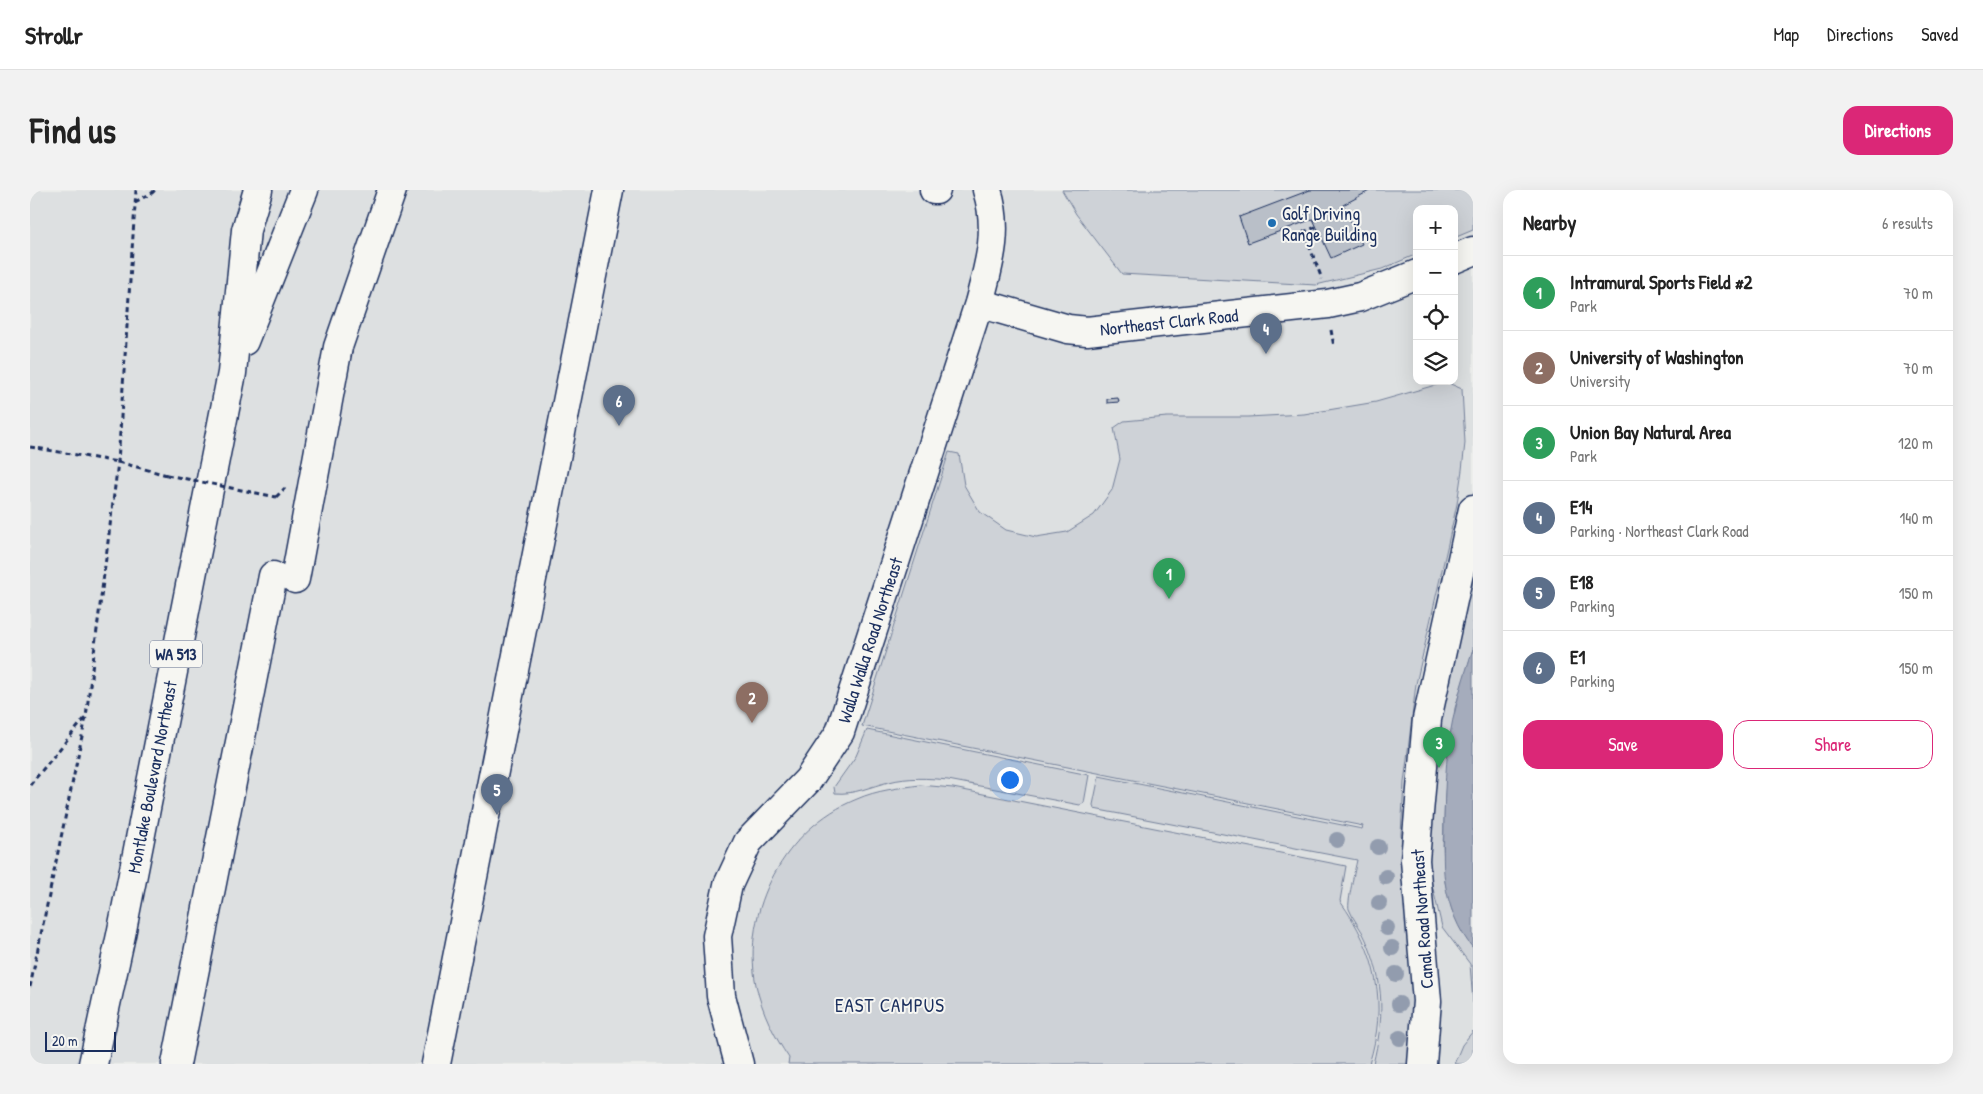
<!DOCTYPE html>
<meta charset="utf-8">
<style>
:root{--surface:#fff;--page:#f2f2f2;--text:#222;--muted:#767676;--line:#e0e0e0;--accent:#db2777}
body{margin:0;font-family:"Patrick Hand",sans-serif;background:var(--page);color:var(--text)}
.controls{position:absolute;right:15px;top:15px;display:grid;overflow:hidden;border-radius:10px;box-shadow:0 5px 20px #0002}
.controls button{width:45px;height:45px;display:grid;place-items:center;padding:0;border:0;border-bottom:1px solid var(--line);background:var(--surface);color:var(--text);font:25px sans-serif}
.scale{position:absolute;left:15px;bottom:12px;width:71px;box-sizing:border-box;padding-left:5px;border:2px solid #1b2f5e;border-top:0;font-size:14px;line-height:18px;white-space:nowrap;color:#1b2f5e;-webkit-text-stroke:4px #f6f6f2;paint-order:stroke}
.you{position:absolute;left:979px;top:589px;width:18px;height:18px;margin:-12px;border:4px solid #fff;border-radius:50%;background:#1a73e8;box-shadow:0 0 0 8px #1a73e833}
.badge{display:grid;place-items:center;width:32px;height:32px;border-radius:50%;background:var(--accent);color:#fff;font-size:16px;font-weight:700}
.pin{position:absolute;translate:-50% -41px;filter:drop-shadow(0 1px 2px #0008)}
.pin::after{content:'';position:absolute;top:26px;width:18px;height:15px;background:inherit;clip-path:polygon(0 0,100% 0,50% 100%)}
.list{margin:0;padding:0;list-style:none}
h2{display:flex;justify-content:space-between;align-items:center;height:65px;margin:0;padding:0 20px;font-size:21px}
h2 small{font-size:16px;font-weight:400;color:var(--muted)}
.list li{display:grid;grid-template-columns:32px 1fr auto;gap:15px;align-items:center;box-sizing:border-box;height:75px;padding:0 20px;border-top:1px solid var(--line)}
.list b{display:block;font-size:19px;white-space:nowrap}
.list p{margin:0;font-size:16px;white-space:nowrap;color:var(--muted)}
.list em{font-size:16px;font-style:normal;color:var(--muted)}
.actions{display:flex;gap:10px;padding:15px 20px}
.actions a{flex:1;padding:11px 0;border:1px solid var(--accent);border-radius:15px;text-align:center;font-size:18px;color:var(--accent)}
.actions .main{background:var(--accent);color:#fff}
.icon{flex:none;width:28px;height:28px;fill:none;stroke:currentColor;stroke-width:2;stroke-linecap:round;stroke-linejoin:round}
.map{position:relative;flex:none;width:1443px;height:874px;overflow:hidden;border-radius:15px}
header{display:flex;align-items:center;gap:30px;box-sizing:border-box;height:70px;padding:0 25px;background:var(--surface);border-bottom:1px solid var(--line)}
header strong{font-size:24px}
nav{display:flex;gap:28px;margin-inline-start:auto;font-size:18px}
.intro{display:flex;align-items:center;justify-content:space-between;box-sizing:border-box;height:120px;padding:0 30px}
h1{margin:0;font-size:35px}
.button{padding:12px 22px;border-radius:15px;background:var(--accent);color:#fff;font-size:18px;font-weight:700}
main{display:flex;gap:30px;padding:0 30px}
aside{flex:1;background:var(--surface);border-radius:15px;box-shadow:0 5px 20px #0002}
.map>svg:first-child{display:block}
.built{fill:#dde0e1;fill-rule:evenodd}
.green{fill:#ced2d7;stroke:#74809a}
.water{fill:#a5acbc;stroke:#6e7a96}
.building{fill:#b9bfc8;stroke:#1b2f5e}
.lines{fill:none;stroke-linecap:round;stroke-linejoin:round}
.minor-casing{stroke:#1b2f5e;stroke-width:31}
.major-casing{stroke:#1b2f5e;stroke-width:31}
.path{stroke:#1b2f5e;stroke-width:3;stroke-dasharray:5 4;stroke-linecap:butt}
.minor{stroke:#f6f6f2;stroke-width:28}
.major{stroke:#f6f6f2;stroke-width:28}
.path-bridge{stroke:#1b2f5e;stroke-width:3;stroke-dasharray:5 4;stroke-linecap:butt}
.tree{fill:#929cae}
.poi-dot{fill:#1f6fb2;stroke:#f6f6f2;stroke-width:2}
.labels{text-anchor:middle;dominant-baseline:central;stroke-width:4;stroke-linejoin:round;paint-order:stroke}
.shield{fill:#f6f6f2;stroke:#5d6b8a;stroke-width:1}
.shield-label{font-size:16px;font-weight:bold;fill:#1b2f5e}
.poi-label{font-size:18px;fill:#1b2f5e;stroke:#f6f6f2;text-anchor:start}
.street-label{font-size:18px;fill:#1b2f5e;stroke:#f6f6f2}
.neighbourhood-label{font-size:19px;letter-spacing:1px;fill:#1b2f5e;stroke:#f6f6f2}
</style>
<header>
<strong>Strollr</strong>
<nav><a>Map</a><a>Directions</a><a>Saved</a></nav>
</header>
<div class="intro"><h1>Find us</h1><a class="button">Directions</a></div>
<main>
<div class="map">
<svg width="1443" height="874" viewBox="0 0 1443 874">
<rect width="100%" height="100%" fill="#edeeec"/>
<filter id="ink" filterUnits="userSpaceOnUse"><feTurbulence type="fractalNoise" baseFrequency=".02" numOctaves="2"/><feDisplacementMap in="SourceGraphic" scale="10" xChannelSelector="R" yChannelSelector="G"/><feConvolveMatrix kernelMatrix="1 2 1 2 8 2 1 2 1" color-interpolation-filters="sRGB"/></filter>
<g filter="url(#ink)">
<!-- built -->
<path class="built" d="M0,0H1443V874H0ZM1387,19H1424V191H1387Z"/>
<!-- green -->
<path class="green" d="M1032,0H1443V40L1424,48V19H1387V64L1352,79L1286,95L1092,84L1046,24Z
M1416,192L1432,199L1435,253L1432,280L1427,314L1386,494L1374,593L1371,644L1387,787L1386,874H1343C1354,829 1355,793 1336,750C1332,739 1323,730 1319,719C1317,713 1325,679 1327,670L1064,619L1063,615L1069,586L1332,639L1333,636L832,536L919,262L929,264L934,295L950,322L976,340L1006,347L1037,342L1064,325L1082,300L1090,269L1084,238L1094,231L1137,227H1218L1274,224L1346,212Z
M1443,371V459L1425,518L1419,560L1415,604L1413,656L1415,692L1422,720L1430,738L1443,758V813L1440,774L1412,737L1400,686L1397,636L1408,533Z
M837,540L1059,585L1054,613L1050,615L918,590C898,588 878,587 859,592C841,596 824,605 805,603L804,597L826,566Z
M890,595L923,598L1316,676L1310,711C1347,762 1358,814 1339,874H758L759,868C744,846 732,822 726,795C711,720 755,638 827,609C847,600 869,598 890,595Z
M1443,841V866L1439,874H1424L1432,855Z"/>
<!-- water -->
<path class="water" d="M1443,459V758C1428,741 1418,714 1415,692C1412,672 1414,651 1414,631C1415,593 1416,553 1426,517C1430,497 1437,478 1443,459Z"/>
<!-- building -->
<path class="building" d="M1280,0H1341L1313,15L1332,54L1301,68L1283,29L1218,53L1209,27Z
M1088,208L1089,212L1077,213V209Z"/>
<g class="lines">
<!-- minor casing -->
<g class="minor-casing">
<path id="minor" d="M904,0H906
M1424,69L1443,61
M949,113L1038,139L1057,141L1298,114L1330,107L1387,84
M265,389L308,157L362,0
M146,874L243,386
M406,874L579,0
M709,874L691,806L687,746L698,695L718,652L778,590L810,542L949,113C959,75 970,40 957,0
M1392,874L1397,811L1385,670L1397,529L1443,319"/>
</g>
<!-- major casing -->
<g class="major-casing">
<path id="major" d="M214,151L274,0
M63,874L91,745L202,183L216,40L228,0"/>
</g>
<!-- path -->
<path class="path" d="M105,12L122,3L125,0
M1286,37L1274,42L1292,89
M1301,140L1304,157
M0,257L88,272L137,285
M246,307L255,298
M0,595L55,528
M0,797L56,527L88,272L106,0"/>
<!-- minor -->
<use href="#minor" class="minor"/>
<!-- major -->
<use href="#major" class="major"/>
<!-- path-bridge -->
<path class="path-bridge" d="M137,285L246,307"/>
</g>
<!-- trees -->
<g class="tree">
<circle cx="1307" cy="650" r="8"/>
<circle cx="1348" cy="657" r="8"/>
<circle cx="1356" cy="687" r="8"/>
<circle cx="1349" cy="713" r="8"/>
<circle cx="1357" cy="738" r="8"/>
<circle cx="1362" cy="758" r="8"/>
<circle cx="1366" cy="784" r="8"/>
<circle cx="1369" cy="814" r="8"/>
<circle cx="1370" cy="848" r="8"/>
</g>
</g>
<!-- markers -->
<circle class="poi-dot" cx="1242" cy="33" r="5"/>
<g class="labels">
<!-- shield labels -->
<rect class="shield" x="120" y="450.5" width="52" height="27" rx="4"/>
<g class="shield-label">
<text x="146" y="464">WA 513</text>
</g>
<!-- poi labels -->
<g class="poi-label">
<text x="1252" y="23">Golf Driving<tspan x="1252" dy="21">Range Building</tspan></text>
</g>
<!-- street labels -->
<g class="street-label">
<text transform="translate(1139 132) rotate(-6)">Northeast Clark Road</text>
<text transform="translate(840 450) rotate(-72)">Walla Walla Road Northeast</text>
<text transform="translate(122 587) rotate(-79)">Montlake Boulevard Northeast</text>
<text transform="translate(1392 729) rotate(-94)">Canal Road Northeast</text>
</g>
<!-- neighbourhood labels -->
<g class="neighbourhood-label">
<text x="860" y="815">EAST CAMPUS</text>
</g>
</g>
</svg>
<div class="controls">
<button>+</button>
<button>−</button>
<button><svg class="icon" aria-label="locate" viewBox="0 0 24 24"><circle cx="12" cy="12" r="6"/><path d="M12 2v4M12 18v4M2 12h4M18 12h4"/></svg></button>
<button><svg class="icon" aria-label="layers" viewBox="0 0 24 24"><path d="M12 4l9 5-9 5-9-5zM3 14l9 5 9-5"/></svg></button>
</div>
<div class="scale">20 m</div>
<div class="you"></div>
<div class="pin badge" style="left:1139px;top:409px;background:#2e9e5b">1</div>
<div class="pin badge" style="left:722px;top:533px;background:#8d6e63">2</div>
<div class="pin badge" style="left:1409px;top:578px;background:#2e9e5b">3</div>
<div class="pin badge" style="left:1236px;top:164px;background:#5c6f8a">4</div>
<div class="pin badge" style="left:467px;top:625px;background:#5c6f8a">5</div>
<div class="pin badge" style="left:589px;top:236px;background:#5c6f8a">6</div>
</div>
<aside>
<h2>Nearby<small>6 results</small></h2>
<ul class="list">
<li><span class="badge" style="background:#2e9e5b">1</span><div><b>Intramural Sports Field #2</b><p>Park</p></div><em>70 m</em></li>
<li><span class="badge" style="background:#8d6e63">2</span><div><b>University of Washington</b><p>University</p></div><em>70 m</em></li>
<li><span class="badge" style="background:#2e9e5b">3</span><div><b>Union Bay Natural Area</b><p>Park</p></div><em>120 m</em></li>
<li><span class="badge" style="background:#5c6f8a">4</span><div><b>E14</b><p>Parking · Northeast Clark Road</p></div><em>140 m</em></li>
<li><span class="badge" style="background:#5c6f8a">5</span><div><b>E18</b><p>Parking</p></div><em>150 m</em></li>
<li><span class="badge" style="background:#5c6f8a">6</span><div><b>E1</b><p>Parking</p></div><em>150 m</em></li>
</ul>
<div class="actions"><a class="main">Save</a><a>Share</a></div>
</aside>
</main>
